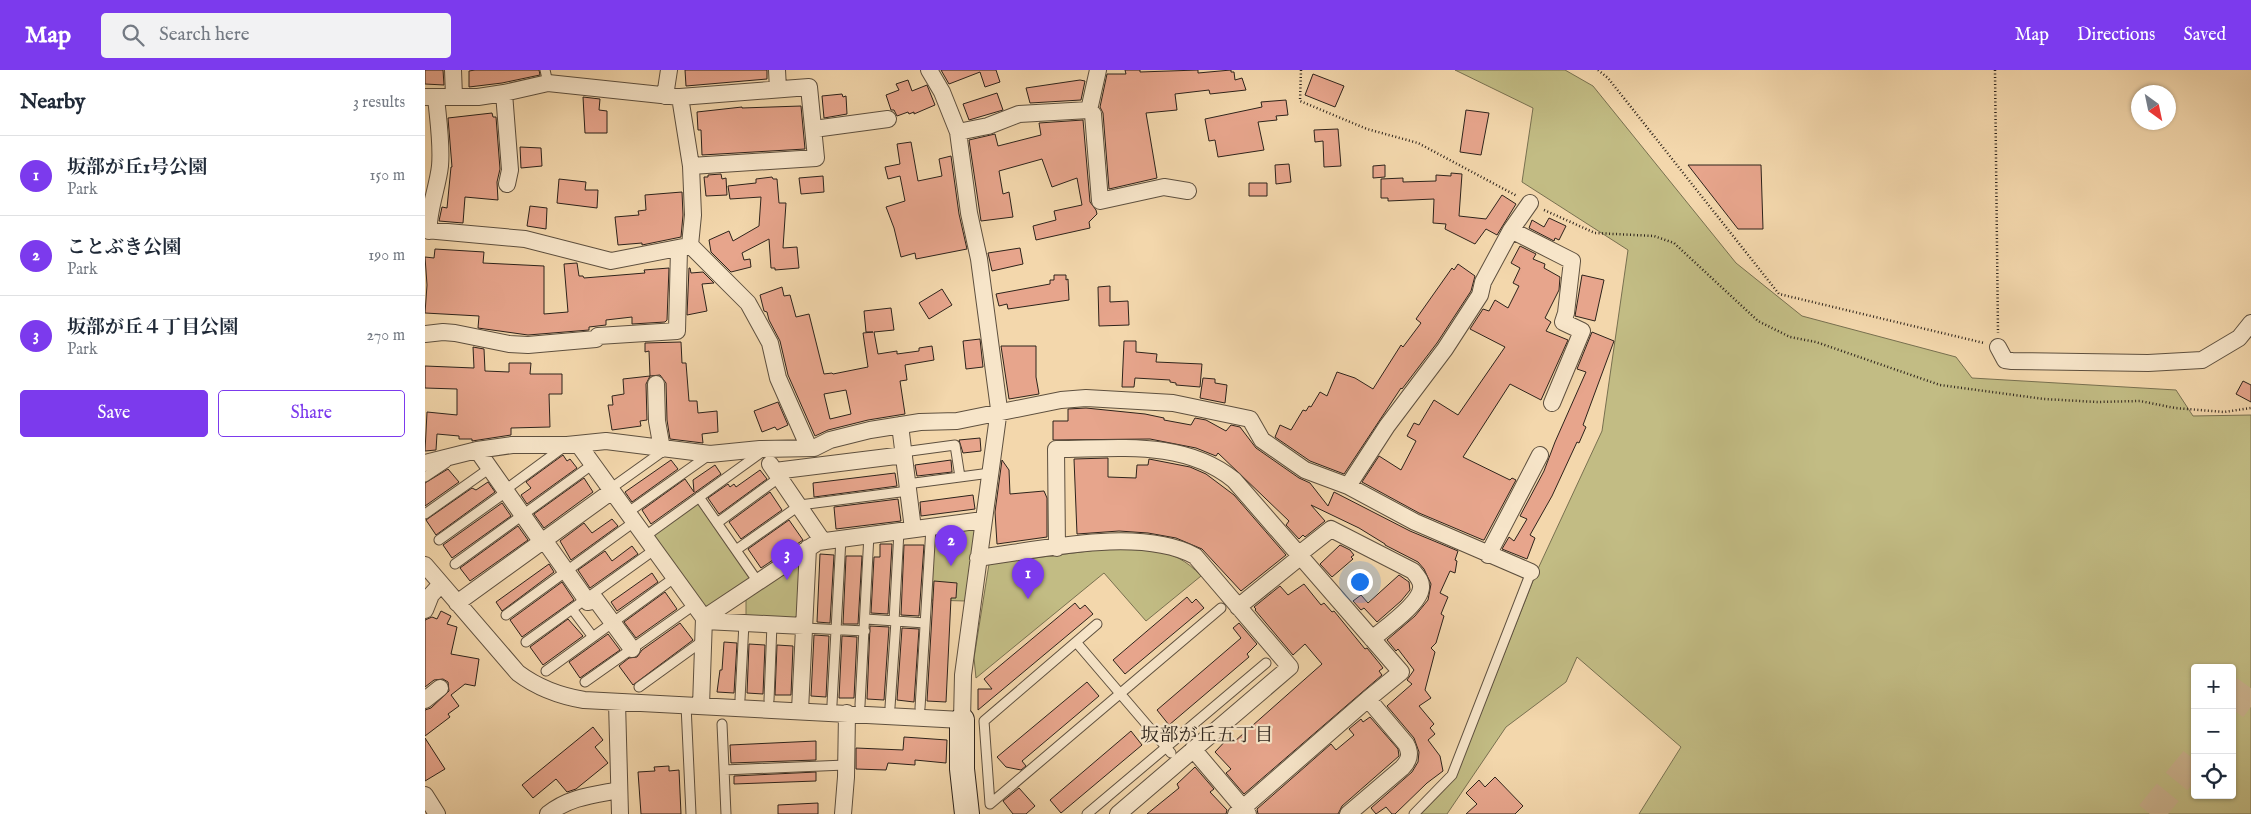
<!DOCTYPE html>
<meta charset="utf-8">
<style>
:root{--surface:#fff;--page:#f2f2f3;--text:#1f2937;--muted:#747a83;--line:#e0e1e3;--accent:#7c3aed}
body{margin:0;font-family:"IM FELL English","Noto Serif JP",serif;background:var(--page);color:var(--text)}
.controls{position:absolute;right:15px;bottom:15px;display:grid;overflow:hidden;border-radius:5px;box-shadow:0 1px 4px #0004}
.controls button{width:45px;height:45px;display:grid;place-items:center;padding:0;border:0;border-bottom:1px solid var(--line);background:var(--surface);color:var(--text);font:25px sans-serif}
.compass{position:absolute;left:1706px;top:15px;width:45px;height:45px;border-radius:50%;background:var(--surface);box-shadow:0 1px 4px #0004;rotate:147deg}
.you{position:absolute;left:934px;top:511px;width:18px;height:18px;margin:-12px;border:4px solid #fff;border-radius:50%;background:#1a73e8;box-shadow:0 0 0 8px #1a73e833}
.badge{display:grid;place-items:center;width:32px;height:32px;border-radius:50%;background:var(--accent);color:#fff;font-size:16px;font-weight:700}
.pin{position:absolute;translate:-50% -41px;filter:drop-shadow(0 1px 2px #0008)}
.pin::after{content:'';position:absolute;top:26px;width:18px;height:15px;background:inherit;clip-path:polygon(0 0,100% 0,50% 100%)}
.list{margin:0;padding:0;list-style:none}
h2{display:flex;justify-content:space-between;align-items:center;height:65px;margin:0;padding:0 20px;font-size:21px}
h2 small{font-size:16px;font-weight:400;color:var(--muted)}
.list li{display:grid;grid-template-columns:32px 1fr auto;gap:15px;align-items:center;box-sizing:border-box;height:80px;padding:0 20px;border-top:1px solid var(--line)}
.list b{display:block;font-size:19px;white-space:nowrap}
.list p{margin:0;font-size:16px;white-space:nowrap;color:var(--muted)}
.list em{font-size:16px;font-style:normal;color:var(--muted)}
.actions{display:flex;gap:10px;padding:15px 20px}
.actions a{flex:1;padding:11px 0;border:1px solid var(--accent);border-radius:5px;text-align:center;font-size:18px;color:var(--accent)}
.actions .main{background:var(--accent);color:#fff}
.icon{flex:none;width:28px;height:28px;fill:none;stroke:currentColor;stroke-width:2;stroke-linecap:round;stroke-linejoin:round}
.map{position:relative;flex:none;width:1826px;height:744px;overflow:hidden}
header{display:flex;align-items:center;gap:30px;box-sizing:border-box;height:70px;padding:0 25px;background:var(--accent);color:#fff}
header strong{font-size:24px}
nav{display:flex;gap:28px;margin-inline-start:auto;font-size:18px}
.search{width:350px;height:45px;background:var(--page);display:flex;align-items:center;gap:12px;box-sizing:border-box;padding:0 18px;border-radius:5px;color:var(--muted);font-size:19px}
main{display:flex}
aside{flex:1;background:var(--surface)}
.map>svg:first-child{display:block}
.green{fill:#c2bc84;stroke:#787050;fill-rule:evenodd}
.building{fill:#e7a58c;stroke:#2d231b;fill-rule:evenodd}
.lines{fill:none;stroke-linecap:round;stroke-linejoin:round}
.highway-tunnel{stroke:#cbb38f;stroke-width:28;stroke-dasharray:28 14;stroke-linecap:butt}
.lane-casing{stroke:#5e503f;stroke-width:11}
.street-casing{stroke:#5e503f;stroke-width:18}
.secondary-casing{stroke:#2d231b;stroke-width:26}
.path{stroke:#2d231b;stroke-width:2.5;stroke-dasharray:1 2.5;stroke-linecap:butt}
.lane{stroke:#f7e5c9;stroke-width:9}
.street{stroke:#f7e5c9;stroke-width:16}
.secondary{stroke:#f7e5c9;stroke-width:24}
.labels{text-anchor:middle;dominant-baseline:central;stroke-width:4.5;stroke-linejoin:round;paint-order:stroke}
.neighbourhood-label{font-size:19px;fill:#2d231b;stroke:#f7e5c9}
</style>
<header>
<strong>Map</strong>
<div class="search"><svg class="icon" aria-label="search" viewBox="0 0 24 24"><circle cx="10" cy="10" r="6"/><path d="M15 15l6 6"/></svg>Search here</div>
<nav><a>Map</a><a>Directions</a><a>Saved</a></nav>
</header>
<main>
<aside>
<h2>Nearby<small>3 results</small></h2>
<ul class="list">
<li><span class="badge">1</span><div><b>坂部が丘1号公園</b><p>Park</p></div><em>150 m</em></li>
<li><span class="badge">2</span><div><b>ことぶき公園</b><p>Park</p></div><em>190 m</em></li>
<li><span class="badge">3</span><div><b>坂部が丘４丁目公園</b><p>Park</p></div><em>270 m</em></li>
</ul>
<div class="actions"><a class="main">Save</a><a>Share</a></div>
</aside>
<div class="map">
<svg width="1826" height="744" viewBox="0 0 1826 744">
<rect width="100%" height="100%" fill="#f3d7ac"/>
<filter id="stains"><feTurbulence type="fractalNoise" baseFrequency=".004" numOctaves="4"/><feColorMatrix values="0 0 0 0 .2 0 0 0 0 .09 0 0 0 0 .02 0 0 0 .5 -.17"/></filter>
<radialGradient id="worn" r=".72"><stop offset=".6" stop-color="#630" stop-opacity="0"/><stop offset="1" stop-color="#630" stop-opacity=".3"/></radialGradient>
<!-- green -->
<path class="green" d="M1030,0H1140L1168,16L1311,193L1377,246L1531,287L1547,308L1751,320L1768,346L1826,345V744H1214L1256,677L1152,587L1141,612L1081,657L1022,744H994L1033,701L1111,503L1177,361L1203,180L1097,112L1108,38ZM1770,598H1807V725H1770Z
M273,431L328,509L282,537L262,517L225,465Z
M549,457L551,460L541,531L504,530L508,462Z
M679,479C719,481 747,474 776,506L721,551L679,503L551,608L549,588L564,494Z
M376,490L375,551L321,549V527Z"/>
<!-- building -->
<path class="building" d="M0,0H18L19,15L0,14Z
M50,0H114L115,5L77,13L44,17V1Z
M260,0H342V9L261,16Z
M516,0H571L575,12L560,17L555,2L524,14Z
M700,0H715V2L773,0V3L806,0V2H809L810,10L817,8L821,20L785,24L784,20L750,24L752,40L721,43L732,108L684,119L678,43L675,37L682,4H701Z
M888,4L919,16L910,37L880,25Z
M483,10L487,21L502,15L510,35L489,44V42L484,44L483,42L472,46L469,40H466L461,25L474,20L471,14Z
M655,10L660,11L656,30L605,33L601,18Z
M572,23L578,40L544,50L538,34Z
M417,24L418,27L421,26L422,44L399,48L397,26Z
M158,27L175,29L174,40L182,41V63H160Z
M861,30L863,45L851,46L852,50L833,52L839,80L793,87L790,70L784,71L780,49L837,37L836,32Z
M376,36L380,79L277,85L276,60H273L272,42L317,37V38Z
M1041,40L1064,43L1056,85L1035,82Z
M67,43L68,47H71L75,99L72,112L73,130L40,127L38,153L14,151L17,137L22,138L26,97H27L23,48Z
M658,50L665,132L671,140L672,144L664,152L665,158L611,170L608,156L631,150L629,141L657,135L652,108L627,117L617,89L574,101L578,124L584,122L588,147L556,151L544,70L570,64L573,76L616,65L614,53Z
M913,59L916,96L899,97L898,71L890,72L889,60Z
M486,72L493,111L517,106L514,89L526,86L534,144L542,179L491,189L490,183L476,187L469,158L461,137L480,131L475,106L463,109L460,97L475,94L472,74Z
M95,77L116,78L117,96L96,98Z
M864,94L866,112L851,114L850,95Z
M960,95V107L948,108V96Z
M1263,95H1336L1338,159H1313Z
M1026,103L1037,104L1034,146L1061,149L1077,125L1091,134L1072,165L1061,159L1050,174L1020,159L1021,154L1008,153L1009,129L963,131V128H956V109L978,108V112L1011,111V105L1026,106Z
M296,104L297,109L301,108L302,125L281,126L279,107H283V105Z
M398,106L399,122L376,124L374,108Z
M347,107L348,109H352L354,133H361L358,178L372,177L374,198L350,200V198H346L344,169L317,183L319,190L325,189L326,197L306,202L286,182L284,170L304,161L308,171L334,156L336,127L305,129L303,116L331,113V109Z
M134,109L161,112L160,120H173L172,138L132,133Z
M824,113H842V126H824Z
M257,122L258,145L256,167L217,175V173L193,175L190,147L214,145L213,141L221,140L220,125Z
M105,136L122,138L121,159L102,156Z
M1124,148L1141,156L1134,170L1130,168L1129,171L1104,158L1107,150L1119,157Z
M1095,176L1111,184L1108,189L1120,194L1119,198L1135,207L1134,220L1120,248L1126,252L1121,261L1143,270L1116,330L1085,314L1038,387L1085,410L1087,408L1091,410L1059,470H1058L994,443L937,412L954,386L976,400L991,371L982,366L989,353L994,355L1009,330L1033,345L1080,277L1045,259L1058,239L1064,241L1070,230L1083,238L1094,216L1088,213L1095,198L1086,193Z
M595,178L598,194L567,201L563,183Z
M10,179L59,182L58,193L119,196V244L143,242L139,194L152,193L154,206H158L159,208L220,203L219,200L244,198L242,250L240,252L207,254V247L181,250V255L164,257V260L103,265L53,258L54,246L0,243L2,215L0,187L9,188Z
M1033,194L1050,206L1046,221L1012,273L977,319L976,318L919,404L885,391L850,367L855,355L866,360L878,340L881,341L884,336L886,337L895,322L902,326L912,302L930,308L948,319L976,275L978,277L996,253L991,249L1027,198L1029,200Z
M264,198H265L266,203L278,202L289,213L277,214L282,241L262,245Z
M629,205H641V210L643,209L644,230L583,239L582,234L574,236L571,224L625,214V210H629Z
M1157,205L1179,210L1170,251L1150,246Z
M685,216V232L703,231L704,255L674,256L673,217Z
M357,217L359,226L365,225L371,247L384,244L399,304L407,303L408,304L443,297L438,263L448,262H441L439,241L466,238L469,260L449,262L453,284L472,281V284L494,281V278L507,276L509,290L480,295L482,310L475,311L480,344L443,350L403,360L390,366L363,305L355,271L344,250L342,242L339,241L335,225ZM421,320L426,344L405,349L399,324Z
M517,219L527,235L504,249L494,233Z
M1167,262L1189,271L1158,355L1161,357L1154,373L1152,372L1127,426L1105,465L1110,468L1102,489L1077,479L1084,467L1089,471L1102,449L1095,446L1119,401L1130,372L1161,302L1152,299Z
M555,269L558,297L541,299L538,271Z
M699,271H711V282L732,284L731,292L777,294L775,317L751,315V313L745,312V310L710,308L709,317H697Z
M256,272L257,293H261L264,331H272L273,343L292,341L293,362L277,364L278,373L245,369L242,350L241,313L235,305L225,306L224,281L220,282V273Z
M576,276H611V307L614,324L584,329Z
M48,277L59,279L60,301L84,302V293H106L105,304H137V324H124L125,357L86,358V365L47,371V369H34V366L12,364L11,380L0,381L2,342L32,345V319L0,318V296L49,298Z
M225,306L221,314L222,350L215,351L216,356L187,360L183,335H188L187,326L199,324L198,309Z
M778,308L790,309V313L802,315L800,333L775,328Z
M1818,311L1826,315V332L1811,324Z
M353,332L363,355L352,360L350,357L337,362L329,341Z
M661,338L720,344L739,348V350L766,355L770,348L781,350L801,361L806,355L815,357L831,378L874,408L885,413L903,436L909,422L985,461L1033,481L1030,490L1032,491L1030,503L1025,501L1015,523L1023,527L1018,539L1016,544L1019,546L1011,573L1006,578L1010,582L1000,620L1006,628L994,636L1009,654L1005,658L1010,664L1003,670L1015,686L1018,701L1002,713L970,744H967L961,737L951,744L946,738L987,702L993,692L994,682L989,668L962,636L987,614L982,610L989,600L973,579L971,581L962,570L990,546L1003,530L1006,514L999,499L993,492L960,475V474L934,458L886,435L900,451L880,467L878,465L874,469L861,455L864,451L793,383L791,386L771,378L725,369L628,370V351H643V339Z
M555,368L556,381L538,383L534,370Z
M138,385L142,391L145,389L152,398L102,434L96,425L106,418L101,412Z
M683,388V407L711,408L712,395H723L724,389L765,397L781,404L809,425L861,485L816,521L777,479L751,468L723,463L694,461L652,464L649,389Z
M246,390L253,399L207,432L200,422Z
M526,390L527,402L492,406L490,395Z
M577,390L584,400L585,424L619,421L622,428V467L572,474L570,442Z
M290,395L296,404L226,454L217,440L260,409L269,422L268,410Z
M23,399L34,412L0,436V413Z
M335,400L342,409L294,444L283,428L303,414L305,417L309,414L311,417Z
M470,403L472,416L389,427L388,413Z
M159,408L168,422L119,458L109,444Z
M63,412L70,422L11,465L1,450L47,418L51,420Z
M345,422L357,440L316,469L304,452Z
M548,425L550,439L496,446L495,432Z
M473,429L476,451L411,459L409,437Z
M77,433L86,446L27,488L18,475Z
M187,449L193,456L146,490L135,471L159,453L167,463Z
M364,450L378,470L336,498L323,479Z
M93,456L103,470L45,511L35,498Z
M455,474H467L463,544L446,543L449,487H455Z
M479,475H499L494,546L476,545Z
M915,475L925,480L929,485L926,487L928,489L907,507L895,494Z
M207,476L213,484L165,518L153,500L180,481L187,491Z
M395,484L409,485L405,553L392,552Z
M421,486H437L433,554H418Z
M124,494L129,502L77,541L71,532Z
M227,503L233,512L192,541L186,532Z
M974,505L984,512L985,520L976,531L952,552L939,538L936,540L928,531L936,525L943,533Z
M509,511L532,513L531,528H526L521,632L502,631Z
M137,512L149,530L97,567L85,550Z
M879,514L896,535L899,533L907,542L909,541L940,579L942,578L955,594L958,598L954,601L957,605L819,724L801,703L806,699L790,682L805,666L810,671L897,594L880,574L868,585L830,540L831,539L829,537L855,516L863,525Z
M240,522L252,539L211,568L199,552Z
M762,527L767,533L771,529L779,538L700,604L688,590Z
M650,533L655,539L660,535L668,544L553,640V619H567L559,609Z
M16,541L26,546L22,554L32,557L26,584L54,589L50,616L40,614L26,625L34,636L23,644L25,647L0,666V640L6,638L24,621L23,612L18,609L9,610L0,617V550L7,547L12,549Z
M143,549L158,566L118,595L105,577Z
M255,553L268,570L208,615L194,596L204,588L212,587L217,580Z
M814,553L832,574L822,584L824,587L744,655L732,640L816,568L808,558Z
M445,556L464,557L459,630L442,629Z
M477,558L494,559L489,632L472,630Z
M183,564L195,580L155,608L144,592Z
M389,565L404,566L401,627L386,626Z
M417,566L432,567L429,628H414Z
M299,572L312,573L309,623L292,622L295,600H297Z
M324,574L340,575L338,624L322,623Z
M352,575L368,576L366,625H350Z
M662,612L674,626L597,691L601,696L596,700L581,697L572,687Z
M945,647L973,679L974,686L917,736L913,744H833L832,739L906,674L911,680L929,665L924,659L936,649L938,652Z
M168,657L178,670L170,677L183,693L151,719L142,722L131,709L108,728L97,715Z
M706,661L717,675L636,743L625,730Z
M479,667L522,670L521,693L490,690V695L463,693L461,700L431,699V678L478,680Z
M0,668L20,699L0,711Z
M391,671V690L306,693L305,675Z
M244,696V701L254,700L256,744H216L213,702L230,701L229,697Z
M770,697L789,719L785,722L802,740L801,744H722L754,718L752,714Z
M391,702V711L309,714V706Z
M1070,707L1098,736L1090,744H1041L1052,734L1041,723L1054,710L1060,717Z
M594,718L610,736L601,744H588L578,731Z
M393,733V744H353V735Z"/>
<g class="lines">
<!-- highway-tunnel -->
<path class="highway-tunnel" d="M1807,639L1826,613
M1725,744L1770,689"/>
<!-- lane casing -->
<g class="lane-casing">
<path id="lane" d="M120,0L123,13
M478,382L530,375L535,407
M0,407L21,393
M482,414L565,403
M185,419L241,379
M80,420L140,376
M274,427L333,512
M202,443L284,385
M0,444L65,398
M292,453L355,407
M219,467L337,382
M14,470L81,422
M311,480L375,435L483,421
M30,494L168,394
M147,539L168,567
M81,545L209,452
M441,549L500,553
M469,551L474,461
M672,554L559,651L565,734L796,538
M379,558L440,561
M101,572L229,480
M651,572L746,683
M121,601L249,508
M160,612L269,535
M214,617L279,570
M315,629L319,553
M344,630L347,554
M407,634L416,468
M261,635L266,744
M435,635L444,464
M465,637L471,551
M495,638L506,457
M297,654L301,744
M299,700L420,695
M662,744L841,593
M989,744L1027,705L1106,502"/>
</g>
<!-- street casing -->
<g class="street-casing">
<path id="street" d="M28,0L29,26
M352,0L353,19
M79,23L123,13L255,27L266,96L268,145L265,175L323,233L345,273L353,308L384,378
M240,26L244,0
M0,27H53L79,23L85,100L82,114
M255,27L384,17L391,88L266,96
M664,40L668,44L675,131L739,117L763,121
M389,59L463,49
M533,62L563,56L594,44L664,40L673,0
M0,160L100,169L186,191L263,176
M1086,160L1147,191L1141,243L1138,252L1157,261L1127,333
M4,161C2,144 13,116 15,96C17,74 13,49 11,27
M0,264L18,262L30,263L84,274L103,275L171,269L173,266L252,261L254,179
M1573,277L1580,290L1587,291L1723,293L1777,290L1814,268L1826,253
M231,314L232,351L237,379
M475,355L488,459
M153,374L279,548L276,636
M52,380L116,471
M0,393L52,380L87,375H142L181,371L285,384L335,379L389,378L405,370L445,360L495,352L532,351L636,330L661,328L748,333L825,349L837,370L880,400L923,416L990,452L1106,502
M345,394L397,470
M350,401L479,385
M923,416L962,356L1020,279L1055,225L1058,212L1086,160L1105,133
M119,470L163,532L171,530L207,579
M632,478L631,379C692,379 759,369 809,410L976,602L943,629L981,674C986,683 985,690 977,698L923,744
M873,485L906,459L988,501C992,506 997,511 996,518C995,534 960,558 947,569
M1063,485L1115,385
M553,488C615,480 714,456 770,486L865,597L693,744
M0,495L93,603C113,618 135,626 159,630L537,650L538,605L574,339L554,189L544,143L533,62L517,22L504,0
M32,533L187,421
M813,537L875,487
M0,540L6,525L16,514
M279,548L393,472L558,450
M280,551L379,556
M0,630L15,618
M192,632L195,744
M375,640L383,478
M768,679L823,744
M0,725L12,744
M123,744C144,727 168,725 194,720
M418,744L421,707L422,643
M811,744L943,629"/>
</g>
<!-- secondary casing -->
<g class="secondary-casing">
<path id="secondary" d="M537,650V699L542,744"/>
</g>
<!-- path -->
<path class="path" d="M876,0L875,31L942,59L993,73L1092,126
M1173,0L1183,8L1354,224L1559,273
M1570,0L1573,263
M1119,140L1170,163L1229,166L1249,173L1333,251L1365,267L1391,272L1515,315L1619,329L1672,332L1715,331L1750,338L1799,342L1826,338"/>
<!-- lane -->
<use href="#lane" class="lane"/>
<!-- street -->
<use href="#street" class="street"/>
<!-- secondary -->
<use href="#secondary" class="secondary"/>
</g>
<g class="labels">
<!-- neighbourhood labels -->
<g class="neighbourhood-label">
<text x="782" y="666">坂部が丘五丁目</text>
</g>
</g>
<rect width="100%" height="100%" filter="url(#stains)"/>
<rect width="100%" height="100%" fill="url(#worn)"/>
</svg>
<div class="controls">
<button>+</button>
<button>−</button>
<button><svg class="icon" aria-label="locate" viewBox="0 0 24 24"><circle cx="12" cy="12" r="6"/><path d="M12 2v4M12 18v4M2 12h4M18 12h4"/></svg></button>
</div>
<svg class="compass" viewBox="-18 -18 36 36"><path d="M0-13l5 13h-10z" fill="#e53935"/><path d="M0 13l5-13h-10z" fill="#747a83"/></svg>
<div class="you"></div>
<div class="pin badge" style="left:603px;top:529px">1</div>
<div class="pin badge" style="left:526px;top:496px">2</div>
<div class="pin badge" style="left:362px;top:510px">3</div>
</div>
</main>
